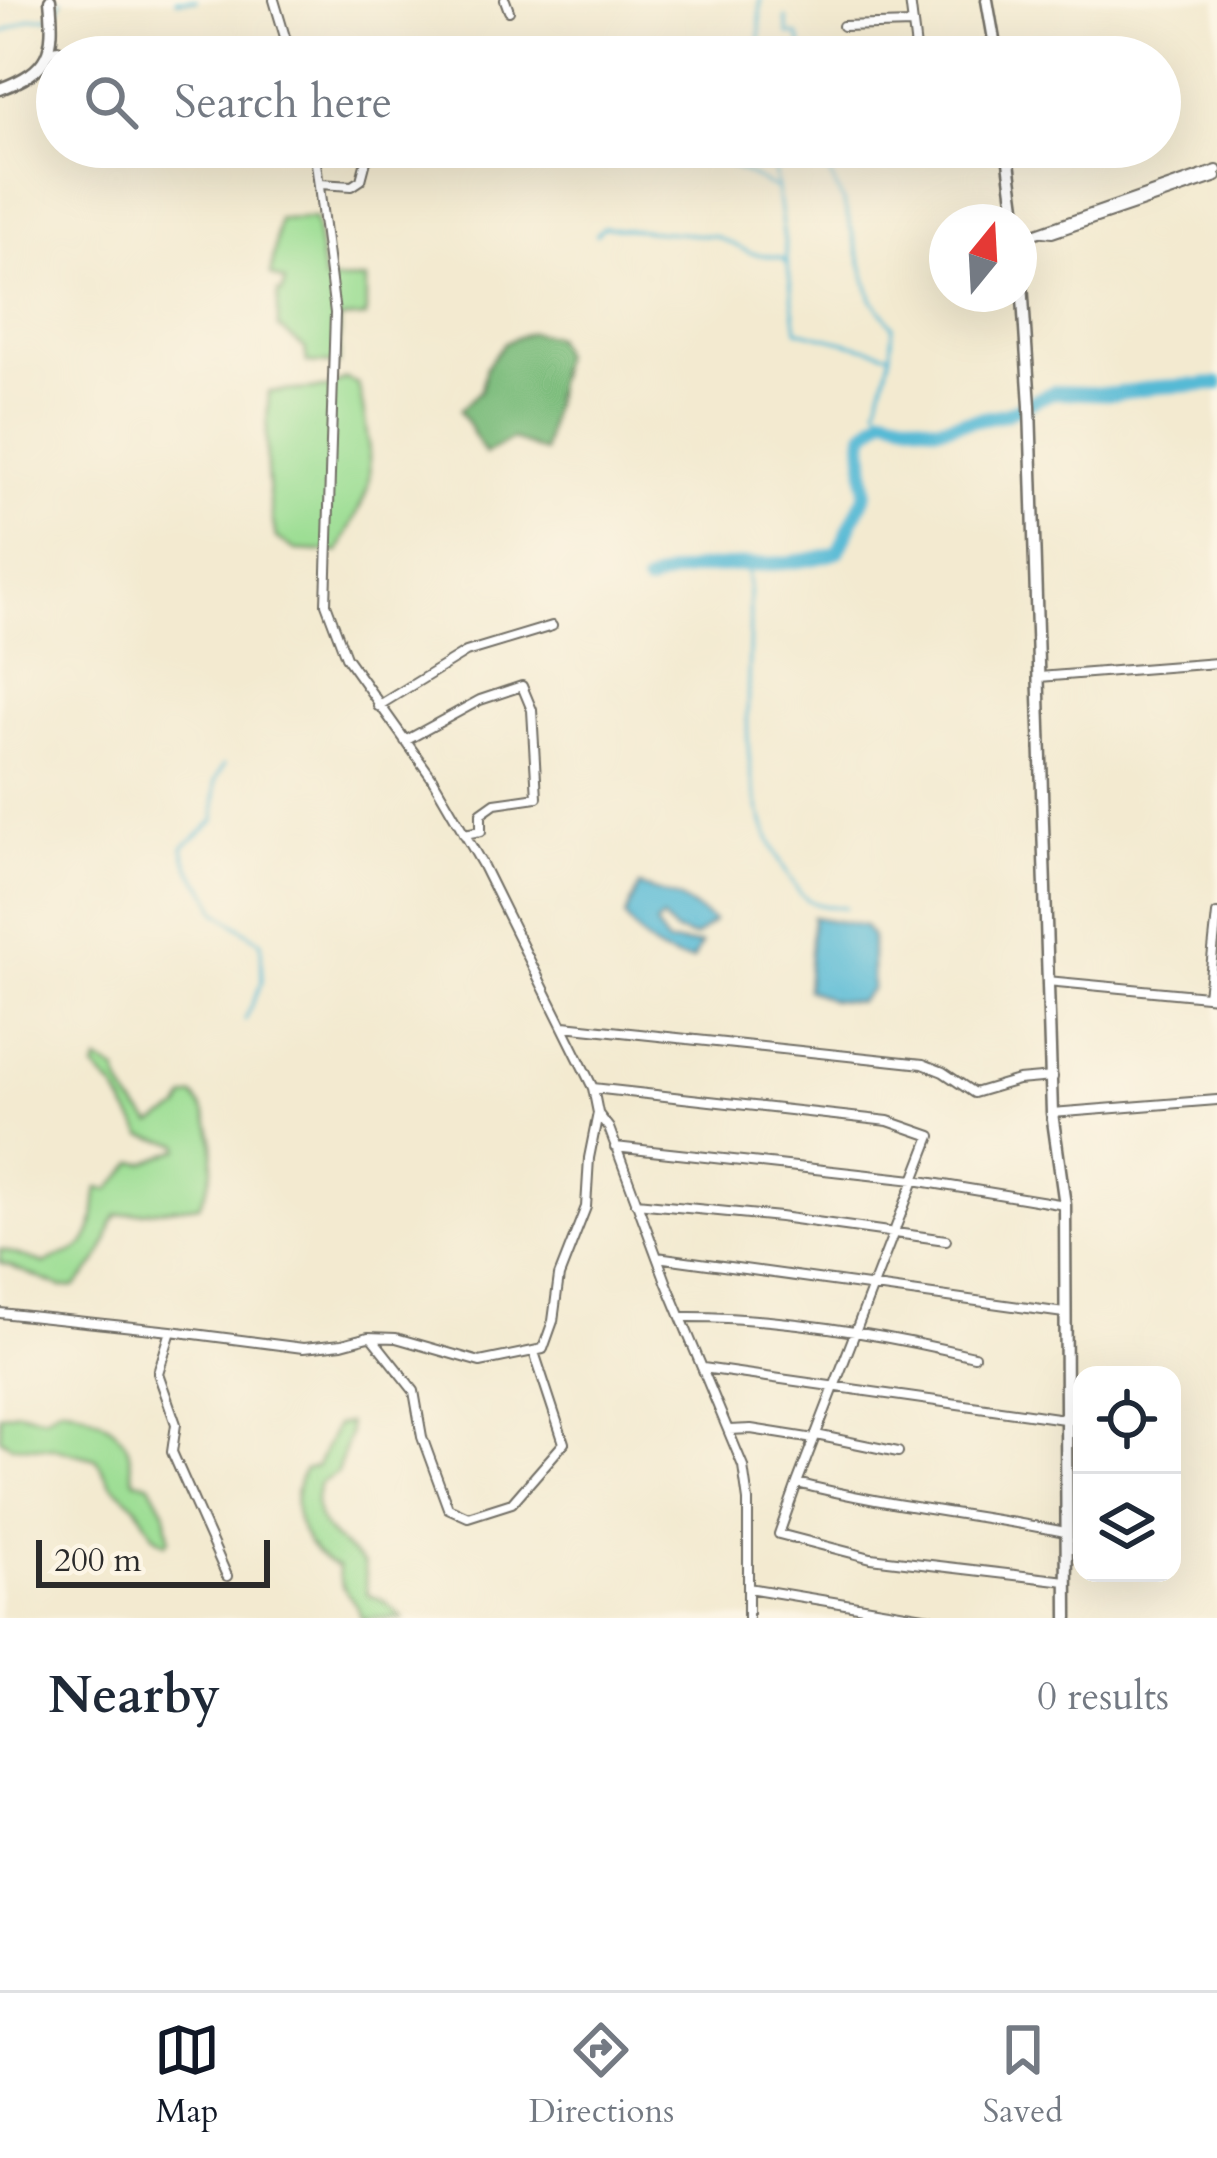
<!DOCTYPE html>
<style>
:root{--surface:#fff;--page:#f2f2f3;--text:#1f2937;--muted:#747a83;--line:#e0e1e3;--accent:#111827}
body{margin:0;font-family:Cardo,serif;background:var(--page);color:var(--text)}
.controls{position:absolute;right:36px;bottom:36px;display:grid;overflow:hidden;border-radius:24px;box-shadow:0 12px 48px #0002}
.controls button{width:108px;height:108px;display:grid;place-items:center;padding:0;border:0;border-bottom:3px solid var(--line);background:var(--surface);color:var(--text);font:60px sans-serif}
.compass{position:absolute;left:929px;top:204px;width:108px;height:108px;border-radius:50%;background:var(--surface);box-shadow:0 12px 48px #0002;rotate:18deg}
.scale{position:absolute;left:36px;bottom:30px;width:234px;box-sizing:border-box;padding-left:12px;border:6px solid #2b2b2b;border-top:0;font-size:33px;line-height:42px;white-space:nowrap;color:#2b2b2b;-webkit-text-stroke:9px #fcf5e5;paint-order:stroke}
.list{margin:0;padding:0;list-style:none}
h2{display:flex;justify-content:space-between;align-items:center;height:156px;margin:0;padding:0 48px;font-size:51px}
h2 small{font-size:39px;font-weight:400;color:var(--muted)}
.icon{flex:none;width:66px;height:66px;fill:none;stroke:currentColor;stroke-width:2;stroke-linecap:round;stroke-linejoin:round}
.map{position:relative;flex:none;width:1217px;height:1618px;overflow:hidden}
.search{position:absolute;background:var(--surface);box-shadow:0 12px 48px #0002;left:36px;right:36px;top:36px;height:132px;display:flex;align-items:center;gap:30px;box-sizing:border-box;padding:0 42px;border-radius:66px;color:var(--muted);font-size:45px}
.sheet{height:372px;background:var(--surface)}
nav{display:flex;justify-content:space-around;align-items:center;box-sizing:border-box;height:168px;border-top:3px solid var(--line);background:var(--surface);font-size:33px;color:var(--muted)}
nav a{display:grid;justify-items:center;gap:6px}
nav .on{color:var(--accent)}
.map>svg:first-child{display:block}
.green{fill:#9dde94;stroke:#648460;stroke-width:3}
.forest{fill:#7ebd7e;stroke:#547454;stroke-width:3}
.water{fill:#57bad5;stroke:#417280;stroke-width:3}
.lines{fill:none;stroke-linecap:round;stroke-linejoin:round}
.stream{stroke:#57bad5;stroke-width:3}
.river{stroke:#57bad5;stroke-width:14}
.minor-casing{stroke:#716e65;stroke-width:12}
.tertiary-casing{stroke:#716e65;stroke-width:15}
.minor{stroke:#fff;stroke-width:8}
.tertiary{stroke:#fff;stroke-width:10}
</style>
<div class="map">
<svg width="1217" height="1618" viewBox="0 0 1217 1618">
<rect width="100%" height="100%" fill="#fcf5e5"/>
<filter id="ink" filterUnits="userSpaceOnUse"><feTurbulence type="fractalNoise" baseFrequency=".00833" numOctaves="2"/><feDisplacementMap in="SourceGraphic" scale="24" xChannelSelector="R" yChannelSelector="G"/><feConvolveMatrix kernelMatrix="1 2 1 2 8 2 1 2 1" color-interpolation-filters="sRGB"/></filter>
<filter id="wash" filterUnits="userSpaceOnUse"><feTurbulence type="fractalNoise" baseFrequency=".004" numOctaves="4" result="noise"/><feDisplacementMap in="SourceGraphic" scale="48" xChannelSelector="R" yChannelSelector="G"/><feGaussianBlur stdDeviation="2.7" result="paint"/><feColorMatrix in="noise" values="0 0 0 0 0 0 0 0 0 0 0 0 0 0 0 0 0 1.4 0 .05"/><feComposite in="paint" operator="in"/></filter>
<g filter="url(#wash)">
<rect width="100%" height="100%" fill="#f3ead0"/>
<!-- green -->
<path class="green" d="M315,218L324,281L366,280V317L340,319L339,364L307,363L305,348L278,327V292L282,293L285,282L271,275L279,219Z
M346,379L358,384C364,409 374,466 367,490C360,511 347,531 339,552L296,550L276,538C265,485 265,445 269,392L327,388Z
M98,1061L117,1072C122,1095 137,1109 153,1124L180,1109L186,1098L194,1096C219,1128 219,1170 199,1205L117,1215C109,1225 111,1232 106,1244C100,1259 86,1277 74,1287H61L0,1262V1249L45,1264C54,1257 63,1256 73,1252C99,1240 93,1208 98,1188L109,1190L135,1162L145,1163L180,1149V1144L143,1136L113,1087L94,1069Z
M60,1406C85,1410 119,1423 128,1449C131,1459 131,1470 134,1480L150,1484L165,1512L169,1539L165,1543L154,1536L137,1507L111,1484L96,1459L53,1448L11,1445L0,1438V1415L17,1411L44,1417Z
M348,1423L349,1434L337,1473L320,1483C304,1523 338,1540 364,1564L367,1595L382,1599L403,1618H361C358,1598 340,1595 338,1567C302,1553 283,1502 305,1469L317,1466L336,1425Z"/>
<!-- forest -->
<path class="forest" d="M530,332L554,337L561,353L544,452L512,439L485,454L460,410L481,390L486,367L504,343Z"/>
<!-- water -->
<path class="water" d="M639,886L679,898L714,921L695,937L675,932L662,918L656,925L667,943L701,944L693,960C661,958 644,944 625,917Z
M813,917L865,926L872,938V989L859,1002L831,1000L807,989Z"/>
<g class="lines">
<!-- stream -->
<path class="stream" d="M176,0H196
M760,0V57
M56,14L61,0
M786,18L788,34L798,35L806,57
M0,34L30,19L49,17
M633,55V57
M585,147L630,155L644,147
M694,147L776,189
M771,147L797,330L891,354L877,407L885,415
M816,147L843,201L872,299L893,326L891,354
M596,235L603,227L715,236L751,253L782,258L787,263
M747,565C759,673 723,769 786,871C794,885 801,899 817,904C825,907 836,906 845,907
M224,764L215,781V820L183,847C186,875 211,887 216,911L261,942L262,982L245,1020"/>
<!-- river -->
<path class="river" d="M647,583C707,555 776,574 838,552L866,493L863,441L865,433L885,415L937,427L1005,414L1053,392L1114,394L1157,387L1217,384"/>
</g>
</g>
<g filter="url(#ink)">
<g class="lines">
<!-- minor casing -->
<g class="minor-casing">
<path id="minor" d="M274,0L291,57
M505,0L509,11
M910,0L917,57
M843,26L912,24
M50,52L58,49L79,57
M320,184L352,186L361,180L366,161L381,147
M1043,232L1052,233L1217,177
M1019,239L1217,170
M1039,677L1217,663
M378,706L466,652L552,626
M405,741L480,700L522,686L532,710L537,797L495,803L481,813V831L464,834
M1047,981L1217,997
M1208,996L1217,914
M564,1026L923,1064L943,1072L974,1093L1018,1080L1053,1077
M593,1088L888,1121L931,1136L797,1483
M1052,1113L1217,1100
M599,1115L609,1128L667,1284L743,1466L748,1501V1618
M615,1147L914,1180L1065,1205
M636,1203L780,1217L946,1240
M657,1257L1064,1313
M0,1313L171,1331
M682,1317C778,1316 880,1334 974,1356
M372,1338L414,1391L422,1437L448,1508L468,1517L512,1503L564,1443L534,1352
M703,1368L1064,1419
M729,1430L751,1429L814,1439
M816,1435L898,1452
M1065,1532C976,1514 885,1506 797,1483L779,1534L871,1558L1066,1581
M227,1576L172,1452L176,1424L158,1373L171,1331L303,1348L342,1344L368,1337L396,1338L480,1362L543,1349L553,1321L559,1276L586,1207L589,1158L598,1113L593,1088L482,864L432,778L346,657L326,604L335,313L314,147
M748,1588L930,1618"/>
</g>
<!-- tertiary casing -->
<g class="tertiary-casing">
<path id="tertiary" d="M987,0L997,57
M0,89C51,70 55,51 50,0
M1007,147L1017,222
M1019,236L1030,406L1052,1113L1065,1205L1067,1618"/>
</g>
<!-- minor -->
<use href="#minor" class="minor"/>
<!-- tertiary -->
<use href="#tertiary" class="tertiary"/>
</g>
</g>
</svg>
<div class="controls">
<button><svg class="icon" aria-label="locate" viewBox="0 0 24 24"><circle cx="12" cy="12" r="6"/><path d="M12 2v4M12 18v4M2 12h4M18 12h4"/></svg></button>
<button><svg class="icon" aria-label="layers" viewBox="0 0 24 24"><path d="M12 4l9 5-9 5-9-5zM3 14l9 5 9-5"/></svg></button>
</div>
<svg class="compass" viewBox="-18 -18 36 36"><path d="M0-13l5 13h-10z" fill="#e53935"/><path d="M0 13l5-13h-10z" fill="#747a83"/></svg>
<div class="scale">200 m</div>
<div class="search"><svg class="icon" aria-label="search" viewBox="0 0 24 24"><circle cx="10" cy="10" r="6"/><path d="M15 15l6 6"/></svg>Search here</div>
</div>
<section class="sheet">
<h2>Nearby<small>0 results</small></h2>
<ul class="list">
</ul>
</section>
<nav>
<a class="on"><svg class="icon" aria-label="map" viewBox="0 0 24 24"><path d="M3 6l6-2 6 2 6-2v14l-6 2-6-2-6 2zM9 4v14M15 6v14"/></svg>Map</a>
<a><svg class="icon" aria-label="directions" viewBox="0 0 24 24"><path d="M12 3l9 9-9 9-9-9zM9 14v-3h6M13 9l2 2-2 2"/></svg>Directions</a>
<a><svg class="icon" aria-label="saved" viewBox="0 0 24 24"><path d="M7 4h10v16l-5-4-5 4z"/></svg>Saved</a>
</nav>
